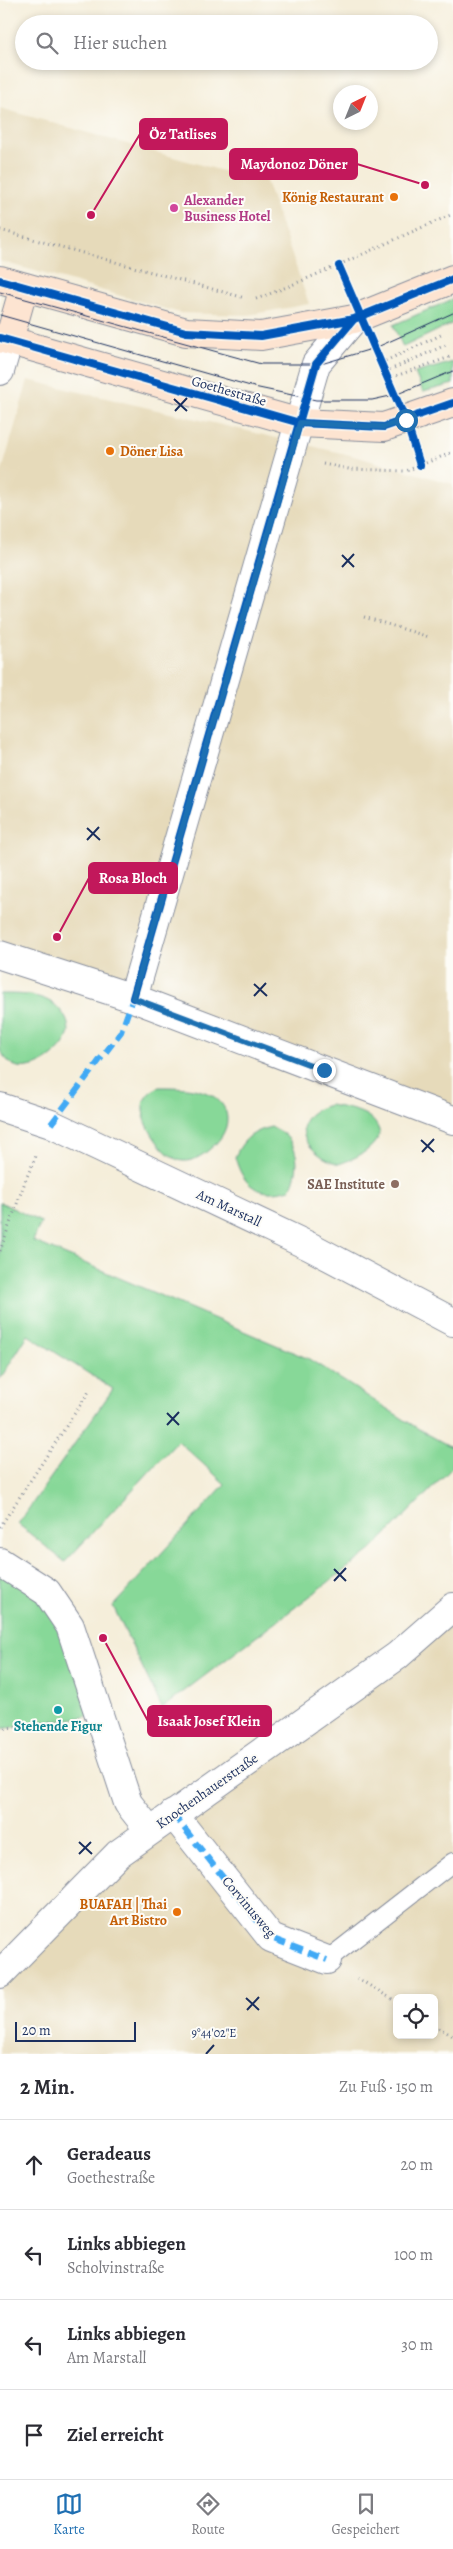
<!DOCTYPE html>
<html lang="de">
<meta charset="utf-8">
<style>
:root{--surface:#fff;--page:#f2f2f3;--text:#2b2b33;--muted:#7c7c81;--line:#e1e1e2;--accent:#1f6fb2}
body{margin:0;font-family:Alegreya,serif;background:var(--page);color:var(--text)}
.controls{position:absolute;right:15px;bottom:15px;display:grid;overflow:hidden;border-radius:8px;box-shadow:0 2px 8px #0003}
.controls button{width:45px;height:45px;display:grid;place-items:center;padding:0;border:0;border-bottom:1px solid var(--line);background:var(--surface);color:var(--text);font:25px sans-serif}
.compass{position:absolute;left:333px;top:85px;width:45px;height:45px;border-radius:50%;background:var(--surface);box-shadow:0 2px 8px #0003;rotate:43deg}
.scale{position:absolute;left:15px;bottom:12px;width:121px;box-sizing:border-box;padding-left:5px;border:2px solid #1b2f5e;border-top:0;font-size:14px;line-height:18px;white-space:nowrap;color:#1b2f5e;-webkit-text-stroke:4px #fdfcf7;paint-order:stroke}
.stop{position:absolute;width:15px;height:15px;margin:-11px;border:4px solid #1f6fb2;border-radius:50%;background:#fff}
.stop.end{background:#1f6fb2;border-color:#fff;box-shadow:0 1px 5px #0008}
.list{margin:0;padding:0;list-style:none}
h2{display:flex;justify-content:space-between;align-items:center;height:65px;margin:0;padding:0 20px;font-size:21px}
h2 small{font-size:16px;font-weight:400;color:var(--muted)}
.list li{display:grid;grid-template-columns:32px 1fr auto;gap:15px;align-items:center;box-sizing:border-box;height:90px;padding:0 20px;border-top:1px solid var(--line)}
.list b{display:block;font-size:19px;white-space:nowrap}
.list p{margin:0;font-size:16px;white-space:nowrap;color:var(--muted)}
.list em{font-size:16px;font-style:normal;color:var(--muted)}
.icon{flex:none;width:28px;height:28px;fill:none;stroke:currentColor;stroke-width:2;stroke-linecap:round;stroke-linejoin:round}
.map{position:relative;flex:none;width:453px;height:2054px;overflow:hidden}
.search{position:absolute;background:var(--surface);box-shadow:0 2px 8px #0003;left:15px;right:15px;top:15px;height:55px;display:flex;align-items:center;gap:12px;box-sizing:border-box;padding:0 18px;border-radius:28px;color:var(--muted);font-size:19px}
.sheet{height:425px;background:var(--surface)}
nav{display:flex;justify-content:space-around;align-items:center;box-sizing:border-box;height:70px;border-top:1px solid var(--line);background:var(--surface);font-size:14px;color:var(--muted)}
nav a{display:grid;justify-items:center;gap:2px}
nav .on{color:var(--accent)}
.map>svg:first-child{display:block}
.built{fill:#e6daba;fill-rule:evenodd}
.green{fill:#87d898;stroke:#51847b}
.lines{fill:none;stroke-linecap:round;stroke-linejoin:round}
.lane-casing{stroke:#888e9c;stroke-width:20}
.street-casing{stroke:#888e9c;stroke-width:30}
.secondary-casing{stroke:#888e9c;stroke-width:30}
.path{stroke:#888e9c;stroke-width:3;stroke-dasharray:1 4;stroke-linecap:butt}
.lane{stroke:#fff;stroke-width:18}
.street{stroke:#fff;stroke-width:28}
.secondary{stroke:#fde4d1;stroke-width:28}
.tram{stroke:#1b2f5e;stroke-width:1}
.quiet{stroke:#3fa9f5;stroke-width:6;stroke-dasharray:12 6;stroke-linecap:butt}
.cycleway-casing{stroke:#fdfcf7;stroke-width:11}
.cycleway{stroke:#0057b8;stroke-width:8}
.route{stroke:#1f6fb2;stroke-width:6}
.ticks{fill:none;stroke:#1b2f5e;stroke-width:2}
.food-dot{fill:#e8710a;stroke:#fdfcf7;stroke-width:2}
.hotel-dot{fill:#d1479c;stroke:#fdfcf7;stroke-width:2}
.education-dot{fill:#8d6e63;stroke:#fdfcf7;stroke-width:2}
.culture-dot{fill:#0f9aa8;stroke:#fdfcf7;stroke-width:2}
.labels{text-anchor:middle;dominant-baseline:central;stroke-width:4;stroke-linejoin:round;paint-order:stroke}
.food-label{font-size:14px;font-weight:bold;fill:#c56008;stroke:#fdfcf7;text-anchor:end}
.hotel-label{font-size:14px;font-weight:bold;fill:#b23c85;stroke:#fdfcf7;text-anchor:start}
.street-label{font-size:14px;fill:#1b2f5e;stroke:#fdfcf7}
.education-label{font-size:14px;font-weight:bold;fill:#785e54;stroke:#fdfcf7;text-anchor:end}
.culture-label{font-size:14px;font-weight:bold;fill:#0d838f;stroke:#fdfcf7}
.ticks-label{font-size:12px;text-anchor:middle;fill:#1b2f5e;stroke:#fdfcf7;stroke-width:4;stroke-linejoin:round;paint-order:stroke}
.leader{fill:none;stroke:#c2185b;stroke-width:2}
.callout-dot{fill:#c2185b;stroke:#fdfcf7;stroke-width:2}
.callout{fill:#c2185b;stroke:#c2185b;stroke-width:2}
.callout-label{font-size:15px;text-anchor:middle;font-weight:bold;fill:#fff}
</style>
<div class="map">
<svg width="453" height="2054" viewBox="0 0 453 2054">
<rect width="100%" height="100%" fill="#fdfcf7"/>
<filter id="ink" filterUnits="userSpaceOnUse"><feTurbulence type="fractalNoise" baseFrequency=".02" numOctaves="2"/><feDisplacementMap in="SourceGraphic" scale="10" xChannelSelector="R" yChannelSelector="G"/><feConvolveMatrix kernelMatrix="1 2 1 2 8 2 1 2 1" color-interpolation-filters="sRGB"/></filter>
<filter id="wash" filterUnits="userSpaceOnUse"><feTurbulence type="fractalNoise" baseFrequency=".0096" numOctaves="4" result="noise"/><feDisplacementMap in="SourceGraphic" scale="20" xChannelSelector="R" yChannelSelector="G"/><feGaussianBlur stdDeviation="1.12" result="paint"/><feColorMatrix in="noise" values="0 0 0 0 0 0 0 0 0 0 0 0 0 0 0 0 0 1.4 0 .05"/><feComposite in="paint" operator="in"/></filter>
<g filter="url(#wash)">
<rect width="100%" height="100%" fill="#f5eeda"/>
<!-- built -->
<path class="built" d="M0,108L226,172L257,155L309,304L248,315L180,313L0,261Z
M28,380L350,455L453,484V1120L0,955V478Z
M453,1607V2054H0V1974L42,1930ZM397,1998H434V2035H397Z"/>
<!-- green -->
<path class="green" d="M453,299V323L403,347L393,325Z
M453,362V384L423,392L415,373Z
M0,994C23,994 52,993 65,1017C68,1022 70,1029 68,1035C63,1053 30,1075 13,1065C8,1062 3,1055 0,1051Z
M159,1087C172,1087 185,1087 198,1090C231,1098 237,1127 210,1149C203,1155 193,1162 183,1161C164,1160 135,1116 145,1099C148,1093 153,1090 159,1087Z
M330,1105C350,1109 375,1111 380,1134C372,1151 356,1158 339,1164C303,1154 285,1116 330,1105Z
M271,1127C298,1137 303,1164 290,1189C260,1198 243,1187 235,1157C243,1139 252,1132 271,1127Z
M0,1202L41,1222L33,1241L309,1359L422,1431L453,1448V1467L371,1550L162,1708L113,1606L225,1484L178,1441L65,1562L18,1524L113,1389L28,1335L0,1379Z
M0,1562L47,1592L98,1715L0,1729Z"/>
</g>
<g filter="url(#ink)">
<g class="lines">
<!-- lane casing -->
<g class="lane-casing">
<path id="lane" d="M327,1960L453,1862"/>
</g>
<!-- street casing -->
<g class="street-casing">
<path id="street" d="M0,371L9,340
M0,955L133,998L453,1120
M133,998L316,364L354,319
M0,1107L51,1124L311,1247L453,1322
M0,1562L47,1592L70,1626L128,1803L150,1831
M173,1814L271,1938L327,1960
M0,1974L118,1854L397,1656L453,1607"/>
</g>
<!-- secondary casing -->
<g class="secondary-casing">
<path id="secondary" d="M0,280L186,332L261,336L354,319L453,279
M0,338L300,423L384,427L453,403
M9,340L24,287"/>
</g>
<!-- path -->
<path class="path" d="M0,230L245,298
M256,299C323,274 387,242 453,214
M381,363L443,334
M385,372L448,344
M387,379L453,356
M323,464L349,469L406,471L453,452
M364,617L429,637
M0,1251L26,1179L36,1156
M0,1527L90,1390
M0,1729L64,1720
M357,1978L397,2002
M434,2025L453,2036"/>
<!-- lane -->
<use href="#lane" class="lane"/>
<!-- street -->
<use href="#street" class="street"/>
<!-- secondary -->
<use href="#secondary" class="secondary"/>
<!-- tram -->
<path class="tram" d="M0,292L261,364H321L375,348L453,313
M0,315L254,387L316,400H372L395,395L453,371"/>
<!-- quiet -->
<path class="quiet" d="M51,1124L121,1032L133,998
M173,1814L271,1938L327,1960"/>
<!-- cycleway casing -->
<g class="cycleway-casing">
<path id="cycleway" d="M339,266L406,421L420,465
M0,280L186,332L261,336L354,319L453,279
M0,338L300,423L384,427L453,403
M133,998L316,364L354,319"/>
</g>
<!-- cycleway -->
<use href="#cycleway" class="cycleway"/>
</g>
</g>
<g class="lines" filter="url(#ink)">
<!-- route -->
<path class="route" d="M324,1070L133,998L300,423L384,427L406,420"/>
</g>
<!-- ticks -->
<path class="ticks" d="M174,399L187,411M175,411L187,398M342,555L354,567M342,567L354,554M87,828L100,840M87,840L99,827M254,984L267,996M254,996L266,983M421,1140L434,1152M422,1152L434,1139M167,1413L179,1425M167,1425L179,1412M334,1569L346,1581M334,1581L346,1568M79,1842L92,1854M79,1854L91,1842M246,1998L259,2010M247,2010L259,1997M206,2054L214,2045"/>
<!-- markers -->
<g class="food-dot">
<circle cx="394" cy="197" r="5"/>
<circle cx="110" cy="451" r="5"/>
<circle cx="177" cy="1912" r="5"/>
</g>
<circle class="hotel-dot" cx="174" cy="208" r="5"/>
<circle class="education-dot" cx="395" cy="1184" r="5"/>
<circle class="culture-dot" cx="58" cy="1710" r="5"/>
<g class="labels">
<!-- food labels -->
<g class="food-label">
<text x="384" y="197">König Restaurant</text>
<text x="120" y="451" text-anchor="start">Döner Lisa</text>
<text x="167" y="1904">BUAFAH | Thai<tspan x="167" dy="16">Art Bistro</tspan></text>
</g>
<!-- hotel labels -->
<g class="hotel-label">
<text x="184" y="200">Alexander<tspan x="184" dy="16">Business Hotel</tspan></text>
</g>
<!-- street labels -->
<g class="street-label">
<text transform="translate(229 391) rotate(16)">Goethestraße</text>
<text transform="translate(229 1208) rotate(25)">Am Marstall</text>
<text transform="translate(207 1791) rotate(-35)">Knochenhauerstraße</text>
<text transform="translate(249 1907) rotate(50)">Corvinusweg</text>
</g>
<!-- education labels -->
<g class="education-label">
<text x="385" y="1184">SAE Institute</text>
</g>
<!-- culture labels -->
<g class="culture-label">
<text x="58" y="1726">Stehende Figur</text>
</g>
</g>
<g class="ticks-label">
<text x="214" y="2037">9°44'02"E</text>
</g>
<!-- callouts -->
<path class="leader" d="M91 215L140 134M425 185L357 164M57 937L89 878M103 1638L148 1721"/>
<g class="callout-dot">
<circle cx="91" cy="215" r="5"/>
<circle cx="425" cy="185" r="5"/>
<circle cx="57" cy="937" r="5"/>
<circle cx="103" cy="1638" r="5"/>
</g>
<g class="callout">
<rect x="140" y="119" width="87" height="30" rx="5"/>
<rect x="230" y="149" width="127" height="30" rx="5"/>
<rect x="89" y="863" width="88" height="30" rx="5"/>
<rect x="148" y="1706" width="123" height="30" rx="5"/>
</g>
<g class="callout-label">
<text x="183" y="139">Öz Tatlises</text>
<text x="294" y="169">Maydonoz Döner</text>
<text x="133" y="883">Rosa Bloch</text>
<text x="209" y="1726">Isaak Josef Klein</text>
</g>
</svg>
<div class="controls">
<button><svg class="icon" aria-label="locate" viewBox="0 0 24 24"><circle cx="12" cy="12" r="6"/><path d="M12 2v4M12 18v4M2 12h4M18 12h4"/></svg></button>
</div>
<svg class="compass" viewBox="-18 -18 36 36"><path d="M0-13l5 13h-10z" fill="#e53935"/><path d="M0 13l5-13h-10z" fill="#7c7c81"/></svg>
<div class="scale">20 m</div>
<div class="stop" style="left:406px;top:420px"></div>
<div class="stop end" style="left:324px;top:1070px"></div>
<div class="search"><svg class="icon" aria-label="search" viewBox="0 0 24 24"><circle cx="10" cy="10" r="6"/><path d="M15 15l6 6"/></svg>Hier suchen</div>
</div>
<section class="sheet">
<h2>2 Min.<small>Zu Fuß · 150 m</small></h2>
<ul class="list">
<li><svg class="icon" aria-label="ahead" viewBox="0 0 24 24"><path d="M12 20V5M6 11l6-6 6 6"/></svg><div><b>Geradeaus</b><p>Goethestraße</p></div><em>20 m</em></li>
<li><svg class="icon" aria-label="left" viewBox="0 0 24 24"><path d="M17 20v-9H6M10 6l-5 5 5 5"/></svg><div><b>Links abbiegen</b><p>Scholvinstraße</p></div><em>100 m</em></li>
<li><svg class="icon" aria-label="left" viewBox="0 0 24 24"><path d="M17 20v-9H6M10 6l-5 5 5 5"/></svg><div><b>Links abbiegen</b><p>Am Marstall</p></div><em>30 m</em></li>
<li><svg class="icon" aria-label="arrive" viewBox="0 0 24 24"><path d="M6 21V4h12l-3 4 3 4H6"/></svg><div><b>Ziel erreicht</b></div></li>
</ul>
</section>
<nav>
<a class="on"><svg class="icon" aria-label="map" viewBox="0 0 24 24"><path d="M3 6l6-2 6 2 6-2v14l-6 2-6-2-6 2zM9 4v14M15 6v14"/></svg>Karte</a>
<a><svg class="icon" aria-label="directions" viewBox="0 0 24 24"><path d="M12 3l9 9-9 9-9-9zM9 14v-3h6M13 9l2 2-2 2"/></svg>Route</a>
<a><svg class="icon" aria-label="saved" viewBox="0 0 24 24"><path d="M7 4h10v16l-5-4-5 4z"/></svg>Gespeichert</a>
</nav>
